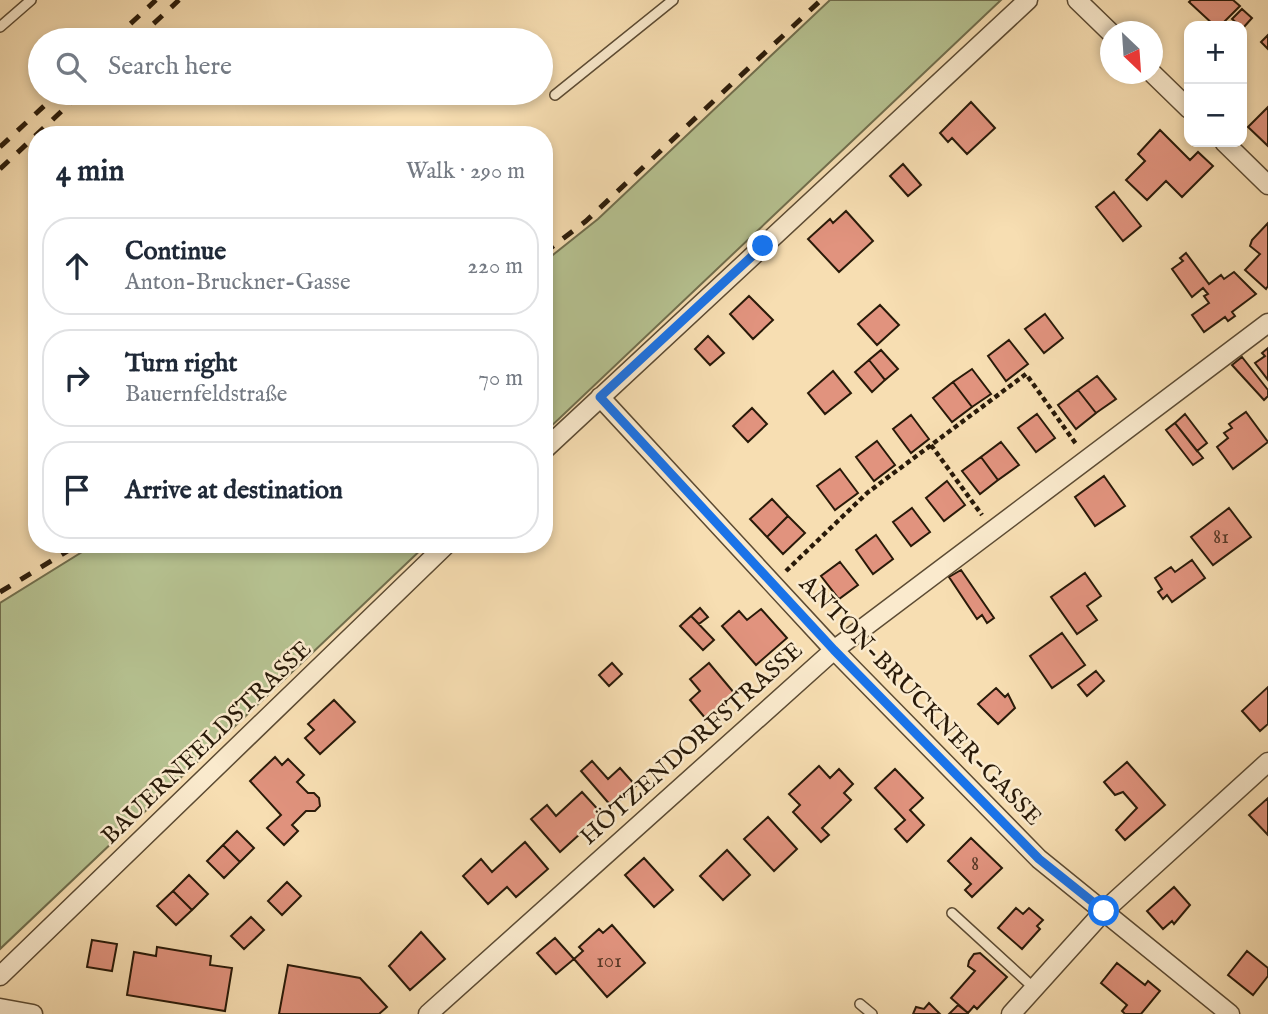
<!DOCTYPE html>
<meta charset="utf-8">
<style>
:root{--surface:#fff;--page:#f6f6f7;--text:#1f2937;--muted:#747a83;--line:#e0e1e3}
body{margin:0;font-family:"IM FELL English",serif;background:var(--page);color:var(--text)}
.controls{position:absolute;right:21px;top:21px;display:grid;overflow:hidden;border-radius:14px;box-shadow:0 4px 10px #0003}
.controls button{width:63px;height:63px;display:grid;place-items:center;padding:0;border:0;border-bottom:2px solid var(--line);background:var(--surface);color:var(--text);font:35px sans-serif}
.compass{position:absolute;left:1100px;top:21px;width:63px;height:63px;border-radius:50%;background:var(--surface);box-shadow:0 4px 10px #0003;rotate:155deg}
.stop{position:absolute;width:21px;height:21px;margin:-16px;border:5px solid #1a73e8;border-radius:50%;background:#fff}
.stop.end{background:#1a73e8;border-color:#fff;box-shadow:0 2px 7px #0008}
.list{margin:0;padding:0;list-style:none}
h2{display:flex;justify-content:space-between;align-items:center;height:91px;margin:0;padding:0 28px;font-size:30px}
h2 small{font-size:23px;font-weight:400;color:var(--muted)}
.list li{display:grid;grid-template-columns:46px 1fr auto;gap:21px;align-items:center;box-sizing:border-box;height:98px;margin:0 14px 14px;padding:0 14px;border:2px solid var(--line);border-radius:28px}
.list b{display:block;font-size:26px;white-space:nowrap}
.list p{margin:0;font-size:23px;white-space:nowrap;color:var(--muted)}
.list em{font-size:23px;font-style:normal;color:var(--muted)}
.icon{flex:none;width:38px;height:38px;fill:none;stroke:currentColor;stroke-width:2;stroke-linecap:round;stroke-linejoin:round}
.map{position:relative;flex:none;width:1268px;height:1014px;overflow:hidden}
.search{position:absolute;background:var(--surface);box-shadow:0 4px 10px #0003;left:28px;top:28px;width:525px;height:77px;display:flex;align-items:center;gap:18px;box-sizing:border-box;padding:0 24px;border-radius:38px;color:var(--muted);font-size:26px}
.panel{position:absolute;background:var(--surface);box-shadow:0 4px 10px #0003;left:28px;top:126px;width:525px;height:427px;border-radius:28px}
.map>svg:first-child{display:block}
.green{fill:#b6c291;stroke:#706e4d;stroke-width:2}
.building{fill:#e1937e;stroke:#291a09;stroke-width:2}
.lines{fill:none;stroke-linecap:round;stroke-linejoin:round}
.service-casing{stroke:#5c4b33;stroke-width:12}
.minor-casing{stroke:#5c4b33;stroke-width:21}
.path{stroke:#291a09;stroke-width:4.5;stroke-dasharray:5 3.5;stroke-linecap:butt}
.service{stroke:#faeacd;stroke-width:9}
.minor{stroke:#faeacd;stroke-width:18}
.rail{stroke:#291a09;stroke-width:5;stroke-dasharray:12 12;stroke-linecap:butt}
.route{stroke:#1a73e8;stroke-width:9}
.labels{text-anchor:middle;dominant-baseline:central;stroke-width:5;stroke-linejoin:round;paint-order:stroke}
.number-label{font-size:21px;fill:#573826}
.street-label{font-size:24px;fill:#291a09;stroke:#faeacd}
</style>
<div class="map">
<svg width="1268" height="1014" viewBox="0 0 1268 1014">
<rect width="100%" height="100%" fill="#f7deb2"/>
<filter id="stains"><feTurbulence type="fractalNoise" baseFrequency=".00286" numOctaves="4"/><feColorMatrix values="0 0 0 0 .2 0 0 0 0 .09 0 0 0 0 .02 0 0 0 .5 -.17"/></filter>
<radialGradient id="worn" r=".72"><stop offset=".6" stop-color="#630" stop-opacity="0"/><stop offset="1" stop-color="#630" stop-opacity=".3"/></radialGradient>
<!-- green -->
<path class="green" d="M830,0H1001L544,433V262L598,219Z
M95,544H427L0,949V603Z"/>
<!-- building -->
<path class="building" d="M1191,0H1233L1240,6L1220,26H1215L1189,2Z
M1242,9L1252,18L1243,28L1232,19Z
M1268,35V49L1261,42Z
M971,102L995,128L967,154L952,138L948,142L940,133Z
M1268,107V146L1248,127Z
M1160,130L1190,160L1198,152L1213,166L1182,197L1166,181L1147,200L1126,180L1145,161L1138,154Z
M903,164L921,185L908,196L890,176Z
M1114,192L1141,226L1123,241L1096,207Z
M846,211L873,241L839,272L808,239L830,219L833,223Z
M1268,223V286L1266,289L1245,270L1260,254L1250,246L1252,240Z
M1186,253L1209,284L1221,275L1224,279L1234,272L1256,294L1232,312L1235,316L1228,321L1225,317L1204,332L1192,315L1209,303L1204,296L1208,294L1203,288L1192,297L1172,269L1183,261L1180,258Z
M749,296L773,320L753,339L730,314Z
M880,305L899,325L877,345L858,324Z
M1045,314L1063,338L1044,353L1025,329Z
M708,336L724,353L710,365L695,349Z
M1009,340L1028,364L1006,381L988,356Z
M1268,348V380L1255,363L1265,356L1262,353Z
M881,350L898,369L885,380L869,360Z
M1242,357L1268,390V396L1264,400L1232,365Z
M869,360L885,380L872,392L855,372Z
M972,369L991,394L972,407L953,382Z
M833,371L851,393L825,414L808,393Z
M1097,376L1116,399L1096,413L1078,390Z
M953,382L972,407L952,422L933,398Z
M1078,390L1096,413L1076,429L1058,405Z
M752,408L767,424L748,442L733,426Z
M1246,412L1268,442L1233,469L1217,447L1228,438L1224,433L1232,428L1229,424Z
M1037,414L1055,438L1036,452L1018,428Z
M1185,414L1207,443L1197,451L1175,423Z
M911,415L929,439L911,453L893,429Z
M1175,423L1203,458L1193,465L1166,430Z
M877,441L895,465L874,481L856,457Z
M1001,442L1019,465L998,480L981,457Z
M981,457L998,480L980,494L962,471Z
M840,469L858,493L835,510L817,486Z
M1104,476L1125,506L1095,526L1075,497Z
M947,481L965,505L944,521L926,498Z
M772,499L788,516L767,537L750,519Z
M912,508L930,532L911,546L893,522Z
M1229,508L1251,537L1213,565L1191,537Z
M788,516L805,533L783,554L767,537Z
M876,535L893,559L873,574L856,550Z
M1192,560L1205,578L1172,602L1167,595L1163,599L1158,592L1162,589L1155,578L1171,567L1175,572Z
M840,562L858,585L839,599L821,576Z
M961,570L994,618L987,623L982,615L977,619L949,577Z
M1085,573L1101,596L1087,606L1097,620L1077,634L1051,597Z
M700,608L708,617L699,624L691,616Z
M761,609L787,638L756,665L722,626L739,611L747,620Z
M691,616L714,640L703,650L680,626Z
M1062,633L1085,665L1052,688L1030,656Z
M612,663L622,674L609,686L599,675Z
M709,663L735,694L706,719L690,700L700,691L690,679Z
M1096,671L1104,681L1087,696L1078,685Z
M1268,687V724L1260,731L1242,711Z
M996,688L1005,697L1008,694L1015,708L998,724L978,704Z
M334,700L355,722L320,754L305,738L314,730L308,724Z
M275,757L282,765L288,759L304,775L297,782L308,793H314L319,798L320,806L315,811H306L292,825L298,831L284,845L267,828L281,815L250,781Z
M592,761L608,779L620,768L636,786L612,807L581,771Z
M1127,762L1165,805L1125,840L1116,830L1137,808L1123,792L1115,795L1104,782Z
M819,766L830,778L839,769L853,784L844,793L851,800L822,828L829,835L821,842L793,812L800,805L789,794Z
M895,769L923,798L910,810L924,825L907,842L895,829L905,820L875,788Z
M582,792L602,814L560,852L531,819L547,805L556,816Z
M1268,798V835L1249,815Z
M768,817L797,849L774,871L744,839Z
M237,831L254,848L240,862L223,845Z
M971,838L1002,868L972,897L965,890L971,884L948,861Z
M525,842L548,869L516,897L507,887L488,904L463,876L481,859L492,872Z
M223,845L240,862L224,878L207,861Z
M727,850L750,875L723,900L700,876Z
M644,858L673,890L654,907L625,875Z
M189,875L208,894L192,910L173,891Z
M287,882L301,896L282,915L268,901Z
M1174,887L1190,905L1174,924L1172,921L1163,929L1147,911Z
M173,891L192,910L176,925L157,906Z
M1016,908L1023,914L1029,908L1043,920L1037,926L1040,929L1022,949L998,928Z
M251,917L264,930L244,949L231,936Z
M612,925L645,963L607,997L574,959L583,951L579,947L599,929L603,933Z
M421,932L445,959L410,990L389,966Z
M555,938L574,959L556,974L537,953Z
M92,940L117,944L112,971L87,967Z
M157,947L211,956L210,965L232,968L225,1011L127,995L134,952L156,956Z
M1247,951L1268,968V976L1253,995L1228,975Z
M980,953L1007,977L977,1009L974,1006L968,1013L951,998L975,971L968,966L969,961L974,954Z
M1117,963L1145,985L1148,981L1160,991L1141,1014H1125L1122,1011L1127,1005L1101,983Z
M288,965L360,978L387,1007L379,1014H279Z
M929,1003L940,1014H913L916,1007L924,1009Z
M958,1005L968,1013V1014H949Z"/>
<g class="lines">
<!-- service casing -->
<g class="service-casing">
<path id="service" d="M0,27L31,0
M555,95L673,0
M952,913L1034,988
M860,1004L872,1014"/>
</g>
<!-- minor casing -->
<g class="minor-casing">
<path id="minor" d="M1077,0L1110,32
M1152,73L1189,109
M1224,142L1268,185
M600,397L834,650L1039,859L1230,1014
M544,450L1028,0
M0,976L447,544
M0,1008L33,1014
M428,1014L834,650L1268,323
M1011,1014L1104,911L1268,762"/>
</g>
<!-- path -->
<path class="path" d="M931,445L982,515
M786,571L867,493L1026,374L1076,444"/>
<!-- service -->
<use href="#service" class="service"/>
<!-- minor -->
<use href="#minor" class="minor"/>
<!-- rail -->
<path class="rail" d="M113,40L156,0
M136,40L179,0
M0,147L58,93
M0,169L81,93
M544,253L586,221L821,0
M0,592L79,544"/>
</g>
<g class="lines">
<!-- route -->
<path class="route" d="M763,246L600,397L834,650L1039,859L1104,911"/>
</g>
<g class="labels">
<!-- number labels -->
<g class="number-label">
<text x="1221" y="537">81</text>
<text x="975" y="864">8</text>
<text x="609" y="961">101</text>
</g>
<!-- street labels -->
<g class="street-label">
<text transform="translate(920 701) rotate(46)">ANTON-BRUCKNER-GASSE</text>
<text transform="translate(207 743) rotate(-44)">BAUERNFELDSTRASSE</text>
<text transform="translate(692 744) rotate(-42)">HÖTZENDORFSTRASSE</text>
</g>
</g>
<rect width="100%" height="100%" filter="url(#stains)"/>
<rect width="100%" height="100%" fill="url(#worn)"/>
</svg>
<div class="controls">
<button>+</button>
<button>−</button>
</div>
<svg class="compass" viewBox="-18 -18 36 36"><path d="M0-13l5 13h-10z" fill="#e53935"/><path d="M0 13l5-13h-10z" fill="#747a83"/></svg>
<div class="stop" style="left:1104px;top:911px"></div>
<div class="stop end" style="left:763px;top:246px"></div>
<div class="search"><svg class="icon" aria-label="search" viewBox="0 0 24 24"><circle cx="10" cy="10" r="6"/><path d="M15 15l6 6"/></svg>Search here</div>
<section class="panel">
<h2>4 min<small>Walk · 290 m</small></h2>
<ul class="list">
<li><svg class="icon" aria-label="ahead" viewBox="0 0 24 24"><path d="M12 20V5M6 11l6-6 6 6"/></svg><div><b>Continue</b><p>Anton-Bruckner-Gasse</p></div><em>220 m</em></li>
<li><svg class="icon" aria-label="right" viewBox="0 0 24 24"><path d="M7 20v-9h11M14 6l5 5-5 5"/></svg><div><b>Turn right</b><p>Bauernfeldstraße</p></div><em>70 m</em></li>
<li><svg class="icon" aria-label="arrive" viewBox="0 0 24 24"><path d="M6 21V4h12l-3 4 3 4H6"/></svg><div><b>Arrive at destination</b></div></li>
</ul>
</section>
</div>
